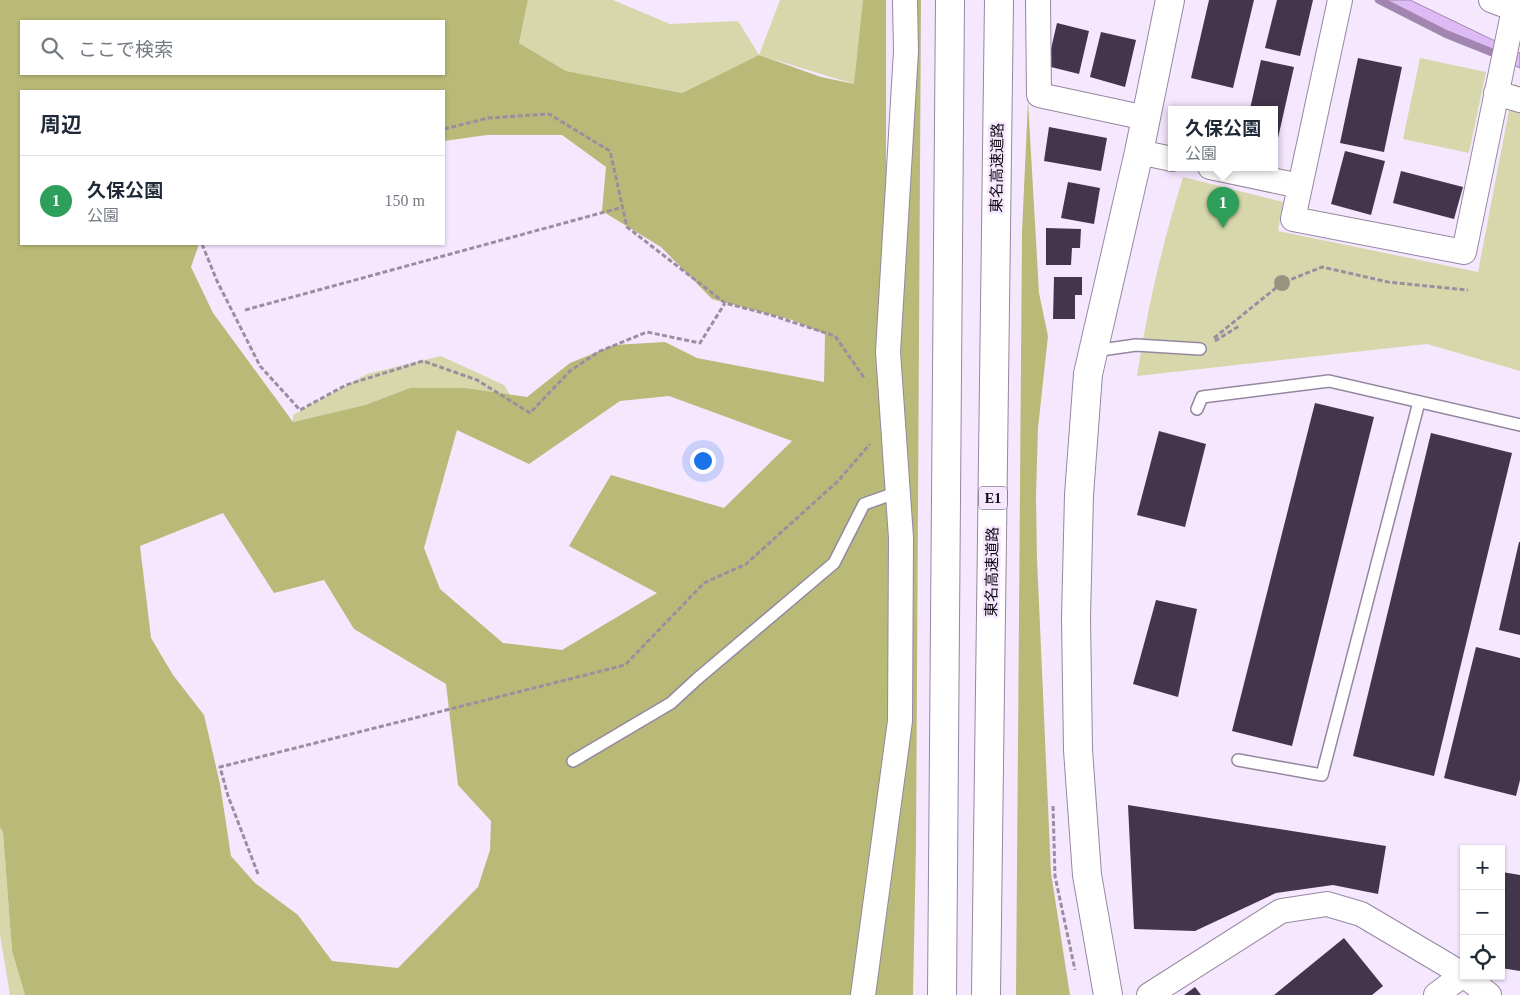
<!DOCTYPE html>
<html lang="ja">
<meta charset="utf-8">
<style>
:root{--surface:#fff;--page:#f6f6f7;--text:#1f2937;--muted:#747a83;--line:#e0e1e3;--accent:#111827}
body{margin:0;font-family:"Times New Roman","Noto Sans JP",serif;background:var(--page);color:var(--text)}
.controls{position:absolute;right:15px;bottom:15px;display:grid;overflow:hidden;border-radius:0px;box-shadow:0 1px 4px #0004}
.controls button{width:45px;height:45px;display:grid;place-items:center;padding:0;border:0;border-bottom:1px solid var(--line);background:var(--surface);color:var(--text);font:25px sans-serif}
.you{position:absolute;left:702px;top:460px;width:18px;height:18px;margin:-12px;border:4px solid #fff;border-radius:50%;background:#1a73e8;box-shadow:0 0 0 8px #1a73e833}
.badge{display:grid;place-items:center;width:32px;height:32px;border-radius:50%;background:var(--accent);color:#fff;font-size:16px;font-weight:700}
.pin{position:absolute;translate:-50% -41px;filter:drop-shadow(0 1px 2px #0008)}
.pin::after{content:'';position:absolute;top:26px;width:18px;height:15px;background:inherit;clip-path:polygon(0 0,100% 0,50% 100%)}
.popup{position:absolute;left:1168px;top:106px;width:110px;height:65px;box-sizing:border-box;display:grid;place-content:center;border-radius:0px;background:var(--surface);filter:drop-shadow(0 1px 4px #0005);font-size:16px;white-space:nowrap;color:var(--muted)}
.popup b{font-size:19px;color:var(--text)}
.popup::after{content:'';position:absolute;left:50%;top:100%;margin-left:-10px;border:10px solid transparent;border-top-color:var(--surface)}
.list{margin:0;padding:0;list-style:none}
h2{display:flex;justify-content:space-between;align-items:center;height:65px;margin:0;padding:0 20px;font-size:21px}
h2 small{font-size:16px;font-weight:400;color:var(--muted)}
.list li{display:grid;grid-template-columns:32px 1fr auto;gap:15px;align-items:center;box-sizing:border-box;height:90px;padding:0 20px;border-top:1px solid var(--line)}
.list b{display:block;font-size:19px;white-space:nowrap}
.list p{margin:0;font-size:16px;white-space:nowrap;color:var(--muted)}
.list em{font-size:16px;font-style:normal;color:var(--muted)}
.icon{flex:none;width:28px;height:28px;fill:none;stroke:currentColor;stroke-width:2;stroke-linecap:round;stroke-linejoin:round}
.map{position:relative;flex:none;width:1520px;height:995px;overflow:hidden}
.search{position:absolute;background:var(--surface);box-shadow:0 1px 4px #0004;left:20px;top:20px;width:425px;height:55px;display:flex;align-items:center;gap:12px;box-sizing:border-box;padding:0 18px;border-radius:0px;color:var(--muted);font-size:19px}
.panel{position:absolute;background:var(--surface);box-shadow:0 1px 4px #0004;left:20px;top:90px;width:425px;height:155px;border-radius:0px}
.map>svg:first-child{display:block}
.green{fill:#d6d8ab}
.forest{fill:#b9ba77;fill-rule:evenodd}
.water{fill:#dfbbf5;stroke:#a186b1}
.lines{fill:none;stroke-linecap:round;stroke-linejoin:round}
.stream{stroke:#a186b1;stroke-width:8}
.building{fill:#43364c}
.lane-casing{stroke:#9687a0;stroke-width:14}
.street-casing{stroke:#9687a0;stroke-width:26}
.secondary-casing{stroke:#9687a0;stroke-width:30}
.highway-casing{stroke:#9687a0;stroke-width:30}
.path{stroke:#9a8fa0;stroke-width:3;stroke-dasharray:5 2.5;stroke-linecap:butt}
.lane{stroke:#fff;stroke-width:11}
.street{stroke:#fff;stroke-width:24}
.secondary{stroke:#fff;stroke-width:28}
.highway{stroke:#fff;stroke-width:28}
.tree{fill:#999382}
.labels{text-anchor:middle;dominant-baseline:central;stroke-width:5;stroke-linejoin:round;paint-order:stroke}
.shield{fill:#f5e7fe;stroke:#554c5a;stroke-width:1}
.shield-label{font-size:14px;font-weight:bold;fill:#100a13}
.street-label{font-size:15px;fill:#100a13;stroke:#f5e7fe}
</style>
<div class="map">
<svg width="1520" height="995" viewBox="0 0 1520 995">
<rect width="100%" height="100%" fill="#f5e7fe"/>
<!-- green -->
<path class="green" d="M528,0H613L670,24L738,21L759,55L780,0H866L854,84L759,55L682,93L566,71L519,43Z
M1420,58L1486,72L1469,153L1403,139Z
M1514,84L1520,86V371L1427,344L1137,376C1147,308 1163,242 1183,177L1283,202L1278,231L1478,272Z
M441,356L504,385L510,395L466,388H410L365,405L293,422V415L367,374Z
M0,826L3,832L12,951L25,995H10L0,935Z"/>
<!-- forest -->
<path class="forest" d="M0,0H528L519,43L566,71L682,93L759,55L821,77L854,84L863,0H886V168L896,748L865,995H25L12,951L3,832L0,827ZM21,21H444V74H21ZM21,91H444V141L487,135H562L606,167L602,211L661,247L712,299L792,320L825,334L824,382L697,358L665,342L614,345L570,363L527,397L466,388H410L365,405L293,422L213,313L191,267L199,244H21ZM669,396L792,441L724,508L611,475L569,546L657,593L562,650L503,643L440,589L424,548L457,430L529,464L620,401ZM223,513L274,593L324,580L354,629L446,684L458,785L491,821L490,850L478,887L398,968L332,961L298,915L255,883L231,856L220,784L204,715L173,675L151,638L140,546Z
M903,0H921L916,844L913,995H874L906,758L897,319Z
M1028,101L1039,293L1048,336L1038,428L1036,497L1037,559L1051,873L1070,995H1016L1022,232Z"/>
<!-- water -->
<path class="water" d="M1381,0H1410L1520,53V68Z"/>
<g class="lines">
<!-- stream -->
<path class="stream" d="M1379,0L1446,34L1491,52"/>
</g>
<!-- building -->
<path class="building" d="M1209,0H1254L1233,88L1191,78Z
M1277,0H1313L1300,56L1265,48Z
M1057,23L1089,31L1079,74L1047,66Z
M1101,32L1136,40L1125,87L1090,77Z
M1358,58L1402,67L1384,152L1340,143Z
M1261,60L1294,67L1278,138L1274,137V109H1250Z
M1049,127L1107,138L1101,171L1044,161Z
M1345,151L1385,161L1371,215L1331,204Z
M1401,171L1463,187L1454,219L1393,203Z
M1068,182L1100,188L1094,224L1061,218Z
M1046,228L1081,229L1080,248H1072L1071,265H1046Z
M1054,277H1082V295H1075V319H1053Z
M1315,403L1374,417L1292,746L1232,731Z
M1159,431L1206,444L1185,527L1137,515Z
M1431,433L1512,453L1434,776L1353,756Z
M1519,542H1520V635L1499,630Z
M1156,600L1197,609L1178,697L1133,684Z
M1476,647L1520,658V780L1516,796L1444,778Z
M1128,805L1386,846L1378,894L1333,885L1276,893L1195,931L1134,929Z
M1502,872L1520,875V971L1501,968Z
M1344,938L1383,986L1372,995H1274Z
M1195,987L1201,995H1184Z"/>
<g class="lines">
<!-- lane casing -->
<g class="lane-casing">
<path id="lane" d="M1094,351L1136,345L1200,349
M1197,409L1202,397L1329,381L1520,425
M1238,760L1322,775L1419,402
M573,761L671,703L697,679L834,563L864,504L898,492"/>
</g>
<!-- street casing -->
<g class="street-casing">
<path id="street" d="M1038,0L1039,95L1146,118
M1340,0L1293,219L1464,252L1514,9L1517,0
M1491,0L1520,11
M1496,93L1520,100
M1139,152L1172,159
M1210,167L1300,186
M1465,976L1489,995
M863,995L900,721L901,538L888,352L906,51L905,0
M1149,995L1281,911L1327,904L1361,914L1464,975
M1436,995L1463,975"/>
</g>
<!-- secondary casing -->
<g class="secondary-casing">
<path id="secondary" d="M1108,995L1087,875L1078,750L1076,618L1079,495L1088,374L1139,152L1170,0"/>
</g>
<!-- highway casing -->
<g class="highway-casing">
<path id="highway" d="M942,995L950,0
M986,995L999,0"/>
</g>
<!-- path -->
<path class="path" d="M444,129L488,118L549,114L610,151L627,227L725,303L771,315L835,336L865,379
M202,244L217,281L260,366L300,410L346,385L423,361L477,380L530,413L570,371L598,352L647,332L700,343L725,303
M245,310L623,207
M1214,338L1282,283L1322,267L1388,282L1468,290
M1215,341L1239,326
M1053,806L1055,876L1075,970
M258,874L228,796L220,767L625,665L704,583L746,564L837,482L870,444"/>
<!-- lane -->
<use href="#lane" class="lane"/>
<!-- street -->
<use href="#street" class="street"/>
<!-- secondary -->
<use href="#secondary" class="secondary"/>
<!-- highway -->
<use href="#highway" class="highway"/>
</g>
<!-- trees -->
<circle class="tree" cx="1282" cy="283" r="8"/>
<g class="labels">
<!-- shield labels -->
<rect class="shield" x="979" y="486.5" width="28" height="23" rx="4"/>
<g class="shield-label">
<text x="993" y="498">E1</text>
</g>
<!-- street labels -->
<g class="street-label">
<text transform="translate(997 168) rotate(-89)">東名高速道路</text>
<text transform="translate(992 572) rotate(-89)">東名高速道路</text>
</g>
</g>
</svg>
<div class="controls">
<button>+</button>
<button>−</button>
<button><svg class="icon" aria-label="locate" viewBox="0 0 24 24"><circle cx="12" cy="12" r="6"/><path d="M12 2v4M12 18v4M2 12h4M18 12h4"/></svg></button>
</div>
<div class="you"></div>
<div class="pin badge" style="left:1223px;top:228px;background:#2e9e5b">1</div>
<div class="popup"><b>久保公園</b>公園</div>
<div class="search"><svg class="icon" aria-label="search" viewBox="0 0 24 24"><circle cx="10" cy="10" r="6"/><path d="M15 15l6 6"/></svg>ここで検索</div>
<section class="panel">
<h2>周辺<small></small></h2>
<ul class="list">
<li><span class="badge" style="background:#2e9e5b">1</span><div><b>久保公園</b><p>公園</p></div><em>150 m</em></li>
</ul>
</section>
</div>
